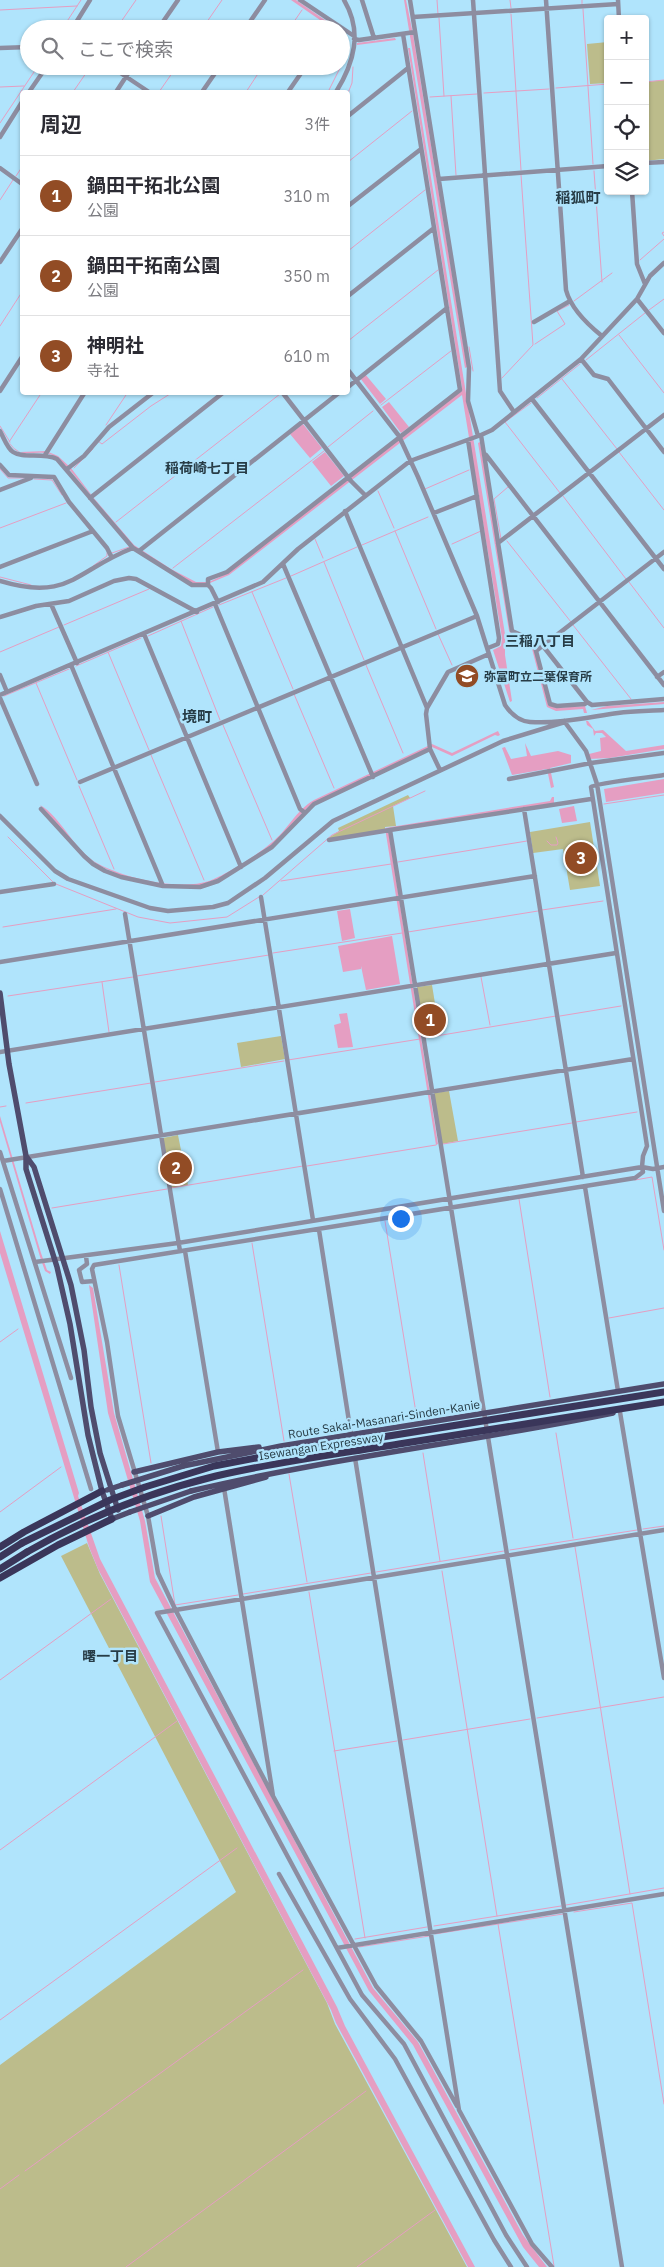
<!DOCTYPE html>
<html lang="ja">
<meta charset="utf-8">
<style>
:root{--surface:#fff;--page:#f7f7f7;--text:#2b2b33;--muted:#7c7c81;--line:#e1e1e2;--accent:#924c25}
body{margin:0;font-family:"IBM Plex Sans","Noto Sans JP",sans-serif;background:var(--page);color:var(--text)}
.controls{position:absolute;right:15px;top:15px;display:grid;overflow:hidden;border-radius:5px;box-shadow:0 1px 4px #0004}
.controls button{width:45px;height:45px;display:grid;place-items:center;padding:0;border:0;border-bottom:1px solid var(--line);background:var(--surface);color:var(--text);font:25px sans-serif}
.you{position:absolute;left:400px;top:1218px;width:18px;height:18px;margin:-12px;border:4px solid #fff;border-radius:50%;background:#1a73e8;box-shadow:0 0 0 8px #1a73e833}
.badge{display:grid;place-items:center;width:32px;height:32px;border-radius:50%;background:var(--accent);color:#fff;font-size:16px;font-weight:700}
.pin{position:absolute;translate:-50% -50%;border:2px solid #fff;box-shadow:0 1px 5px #0006}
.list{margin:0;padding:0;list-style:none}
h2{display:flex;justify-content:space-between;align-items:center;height:65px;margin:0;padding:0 20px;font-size:21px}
h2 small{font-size:16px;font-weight:400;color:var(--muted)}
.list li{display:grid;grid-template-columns:32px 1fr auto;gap:15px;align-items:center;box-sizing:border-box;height:80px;padding:0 20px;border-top:1px solid var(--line)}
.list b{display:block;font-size:19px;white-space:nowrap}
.list p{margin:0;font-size:16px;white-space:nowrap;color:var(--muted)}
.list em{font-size:16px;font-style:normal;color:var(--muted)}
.icon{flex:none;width:28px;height:28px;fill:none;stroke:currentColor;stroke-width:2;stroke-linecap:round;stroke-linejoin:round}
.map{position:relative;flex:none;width:664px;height:2267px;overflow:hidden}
.search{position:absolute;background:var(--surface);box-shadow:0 1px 4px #0004;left:20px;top:20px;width:330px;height:55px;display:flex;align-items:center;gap:12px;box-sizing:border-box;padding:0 18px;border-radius:28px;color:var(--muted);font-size:19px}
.panel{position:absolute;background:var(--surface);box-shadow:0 1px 4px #0004;left:20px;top:90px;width:330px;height:305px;border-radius:5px}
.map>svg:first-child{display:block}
.green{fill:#bcbc8b}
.water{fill:#e59ec2}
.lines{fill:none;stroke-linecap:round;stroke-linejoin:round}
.stream{stroke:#e59ec2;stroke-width:1}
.minor{stroke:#8d8da0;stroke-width:4.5}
.major{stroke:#4f4c6d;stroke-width:5.5}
.highway{stroke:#3a365a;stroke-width:7}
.major-bridge{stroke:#4f4c6d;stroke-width:5.5}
.highway-bridge{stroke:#3a365a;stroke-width:7}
.labels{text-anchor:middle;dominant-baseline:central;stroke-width:5;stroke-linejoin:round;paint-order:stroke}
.poi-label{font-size:12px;font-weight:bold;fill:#273c46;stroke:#b0e4fc;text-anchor:start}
.street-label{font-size:12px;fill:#273c46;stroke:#b0e4fc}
.neighbourhood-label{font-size:14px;font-weight:bold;fill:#273c46;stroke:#b0e4fc}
.quarter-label{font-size:15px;font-weight:bold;fill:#273c46;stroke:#b0e4fc}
</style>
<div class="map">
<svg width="664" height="2267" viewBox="0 0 664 2267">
<rect width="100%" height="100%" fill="#b0e4fc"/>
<!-- green -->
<path class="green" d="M608,42V83L590,84L587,44Z
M664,80V159L645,161V82Z
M408,795L410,798L393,806L396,826L385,827V830L327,839L339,831L338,828Z
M590,822L600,886L570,890L563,849L533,853L530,832Z
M432,985L440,1034L425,1036L417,987Z
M281,1036L285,1059L241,1067L237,1043Z
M449,1091L458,1141L442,1144L434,1093Z
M178,1135L188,1185L171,1188L163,1138Z
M87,1543L100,1574L327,2003L335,2024L467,2267H0V2065L236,1892L61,1556Z"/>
<!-- water -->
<path class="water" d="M291,0H296L338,29H333Z
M404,0H406L413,34L467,367L465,368Z
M395,38L396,40L357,45V43Z
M408,48H410L505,634V655L512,701L510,702L493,650L501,646L502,638L462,395L229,575L210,583L194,584L169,570L133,546L69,469C63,464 58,457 50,454C32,449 19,461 8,441L14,448L20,452L46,451L58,456L71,468L93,497L134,545L171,569L196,582H209L228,573L461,391L462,388Z
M365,374L386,399L380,404L360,378Z
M389,402L409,427L401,433L382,407Z
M303,424L322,448L310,458L290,434Z
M480,442L512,633L532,642L548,704L556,708L585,706L587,713H584L583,709L556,711L547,707L531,645C525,637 514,640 509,631L478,443Z
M325,452L344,476L331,486L312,462Z
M664,702V704L591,710L607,706Z
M586,721H588L595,731L603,730L626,751L664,745V749L610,758L589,759V754L601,751L600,738L606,737L602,733H596L594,736L593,729L587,725Z
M498,731L500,735L498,736L495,735L452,756L432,747L428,748L309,806L272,845L220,878L201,885H164L122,876L98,865L86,856L40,805C60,816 74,849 95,862C122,878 179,891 209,881C224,876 259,854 271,843C287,831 296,810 314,800L432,744L452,753Z
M525,743L531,756L558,751L571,755V763L550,768L554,787L551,788L547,769L512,775L502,748L505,747L511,759L527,756Z
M664,779V793L606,802L604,789Z
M552,797H554V803L388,829L438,1144L436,1145L385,828L550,801Z
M574,806L577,821L562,823L559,809Z
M350,909L355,938L342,941L337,911Z
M392,936L400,984L366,990L361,966V969L343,972L338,946Z
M347,1013L353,1047L338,1048L334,1025L341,1023L339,1014Z
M0,1116L41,1253L47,1270L51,1272L50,1274L45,1271L41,1260L0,1122Z
M0,1231L79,1493L78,1496L100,1559L337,2007L345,2026L475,2267H468L336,2023L331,2010L98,1569L89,1547L0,1253Z
M89,1285L93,1288L114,1413L145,1521L155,1578L373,1988L418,2042L523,2235L547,2267H539L523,2247L413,2045L369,1991L150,1582L140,1521L108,1413Z"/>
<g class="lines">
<!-- stream -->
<path class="stream" d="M437,0L438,14
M510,0L511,8
M582,0V4
M583,9L593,164
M0,10L77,6
M511,14L521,170
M439,18L444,96
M62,29L81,0
M116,29L136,0
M202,29L222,0
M289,29L302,10
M341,65L345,52L346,37
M645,82L664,80
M0,87L24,86
M556,88L608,84
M73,92L91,66
M159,92L177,66
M246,92L263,66
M328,92L341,66
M348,93L352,83L353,67
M484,93L549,89
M451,96L456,175
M430,97L477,94
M0,123L38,66
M348,162L412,111
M594,171L602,282
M16,176L22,167
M0,200L13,180
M664,232L662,233L664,236
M348,251L425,190
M640,260L664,239
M574,301L612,273
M649,310L664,299
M0,326L22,292
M619,335L664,393
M348,341L438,270
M535,344L565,324L557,311L569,305
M469,347L473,371
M586,360L645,313
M502,378L533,345L521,175
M562,379L617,449
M537,398L580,364
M531,403L505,422L560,493
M381,405L451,351
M106,425L128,392
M0,426L10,442
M98,441L102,444L151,406L173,392
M9,442L42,392
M328,447L373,411
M619,452L664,510
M74,468L93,449
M0,469L8,478H24
M34,479L52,480L62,495
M425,489L469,470
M378,491L394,528
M563,496L626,579
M116,522L280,394
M0,528L66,503
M395,531L436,629
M315,539L323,558
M501,539L494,499L508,487
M507,541L571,622
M452,544L481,531
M362,545L428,517
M112,553L129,547
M324,562L364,660
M93,566L107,556V553
M173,568L324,451
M291,576L357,547
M0,577L31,585
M629,582L664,628
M252,592L293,689
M219,605L286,578
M181,621L220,720
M64,625L149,589
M573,625L631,699
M438,634L452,665
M148,636L213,607
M0,652L59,627
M108,652L149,750
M366,665L403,753
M76,666L141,638
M36,683L77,780
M294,694L334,788
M4,696L69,669
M223,725L272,840
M151,755L204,880
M79,786L114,869
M604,804L664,795
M8,837L53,882
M547,841L551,845H557L558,843L556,837
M398,862L527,841
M281,881L391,864
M56,884L138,917L170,923L227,917L259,897
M263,895L332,835L425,791
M542,910L603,901
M3,927L116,909
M408,932L538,911
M273,953L402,933
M137,976L269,955
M481,977L490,1025
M102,982L109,1032
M8,996L133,977
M560,1016L621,1006
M424,1038L556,1016
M288,1060L420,1039
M155,1082L284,1061
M26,1103L151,1083
M0,1107L6,1106
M576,1122L637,1112
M443,1144L572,1123
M307,1166L436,1145
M635,1180L652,1177L664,1250
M171,1188L303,1166
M519,1199L550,1397
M52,1208L167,1189
M385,1221L417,1419
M252,1243L284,1441
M119,1265L151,1463
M609,1318L664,1308
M0,1342L18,1329
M556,1433L573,1538
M423,1453L440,1561
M289,1474L307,1582
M0,1512L61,1467
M161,1516L175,1605L238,1595
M643,1529L664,1526
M575,1547L630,1894
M510,1550L637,1530
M442,1571L497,1916
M376,1572L504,1551
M309,1592L365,1938
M243,1594L371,1573
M0,1680L111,1599
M537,1718L664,1697
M403,1740L530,1719
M334,1751L397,1741
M0,1850L177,1721
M566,1905L664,1888
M574,1912L632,1903L664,2104
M434,1926L561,1906
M435,1934L498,1924
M355,1939L427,1927
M359,1947L429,1936
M0,2020L237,1848
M25,2171L303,1970
M0,2189L19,2175
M554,2266L498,1924L563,1914
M126,2267L366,2091
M357,2267L435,2210"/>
<!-- minor -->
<path class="minor" d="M300,0L354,36
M362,0L374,38
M410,0L469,368L468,401L478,436
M473,0L500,391L514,412
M546,0L566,290C571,309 587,324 602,336
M618,0L619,19
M413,17L618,4
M72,29L90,0
M158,29L178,0
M245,29L265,0
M354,39L359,40L415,32
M0,48L29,47
M110,66L149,92
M29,92L47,66
M116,92L133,66
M202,92L220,66
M288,92L306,66
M336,92C354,63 363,32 344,0
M348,116L408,68
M0,137L22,102
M645,163L664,162
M0,168L22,184
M439,179L608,166
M632,191L637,264L645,284
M348,206L421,149
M0,262L22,229
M348,296L434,228
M637,299L664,333
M534,322L570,301
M581,359L594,375L608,379L664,452
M348,370L399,436L418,477L477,616L505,705C511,714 519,721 530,722C559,724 589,717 618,713C633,711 649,711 664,710
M348,387L447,308
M0,391L22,357
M282,392L351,481L365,495
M532,399L664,569
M0,431C4,438 7,448 13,452C23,459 43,452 57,459L133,548L192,585H208
M481,435L512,631L533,640L536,651L664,552
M468,440L499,638L498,644L488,648
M45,455L85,392
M486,455L664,685
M0,465L9,475L54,477L69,502L107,548L111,556
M67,469L84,456L109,427L154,392
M0,490L31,478
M90,498L224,392
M345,511L427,708
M434,513L477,496
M498,543L664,415
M139,551L340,392
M283,564L373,777
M0,567L93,531
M0,581C69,602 76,570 133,548
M218,602L211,588L208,585V579L227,572L460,390L403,34
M51,604L77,663
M215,604L300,809L304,812
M0,617L36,606L69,601L114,581L129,578L136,579L197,612
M144,634L241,867
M536,651L550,704L557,706L585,704L587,702L543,646
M71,665L163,886
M0,675L7,692
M657,677L664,672
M0,695L263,582L298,549L410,461L481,435L492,430L581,359L637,299L650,276L664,263
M0,698L37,784
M587,702L592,705L664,699
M564,721L586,751L597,784L664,1211
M440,770L430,749L426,714L427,708L448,672L489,654
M664,775C653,777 595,783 591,787L647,1146L643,1156L642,1167L653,1169L664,1167
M509,779L591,763L664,753
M80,782L477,616
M591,799L390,830L622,2267
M41,809L84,856L93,864L105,871L121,877L163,886L200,887L218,881L272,847L314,804L430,749
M524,809L583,1177
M0,816L55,871L68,879L150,908L168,911L213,907L228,903L265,878L333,821L503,741L565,722
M329,840L390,830
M0,892L54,884
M261,897L313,1220
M125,914L180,1251
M0,962L535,876
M0,1052L616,953
M0,1152L71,1378
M3,1161L633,1059
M585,1187L618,1391
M0,1189L91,1489
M319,1230L351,1434
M185,1251L218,1452
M86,1256L87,1264L79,1270L82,1282L94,1281
M35,1262L178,1243L642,1167L643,1172L635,1178L94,1265L92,1269L107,1342L118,1416L148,1516L158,1573L175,1609L273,1796
M620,1412L664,1678
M355,1458L459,2110L532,2244L552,2267
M224,1488L273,1796L376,1986L421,2041L457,2106
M279,1874L350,1999L395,2059L494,2240L511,2267
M337,1948L664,1894
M527,2267L506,2235L404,2044L362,1995L157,1613L664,1530"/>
<!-- major -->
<path class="major" d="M0,993L9,1064L26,1156V1169L57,1267L70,1324L88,1435L102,1491L112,1519L130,1512
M26,1156L34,1167L71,1285L84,1350L91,1407L100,1453L118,1510
M183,1466L281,1446L664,1384
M134,1472L218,1452L259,1447
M107,1490L122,1485
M191,1491C330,1458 472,1442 613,1413
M148,1516L194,1497L266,1477"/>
<!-- highway -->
<path class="highway" d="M0,1547L24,1532L102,1491
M0,1557L22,1543
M0,1569L27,1552
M0,1578L58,1545L112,1519"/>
<!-- major-bridge -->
<path class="major-bridge" d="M122,1485L183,1466
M130,1512L191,1491"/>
<!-- highway-bridge -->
<path class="highway-bridge" d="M22,1543L110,1500L145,1487L214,1466L282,1453L664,1392
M27,1552C86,1518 150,1492 216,1476C276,1462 338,1454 399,1444C487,1430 576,1416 664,1402"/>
</g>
<!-- icons -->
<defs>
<g id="school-disc" transform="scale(1.25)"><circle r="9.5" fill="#924c25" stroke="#b0e4fc"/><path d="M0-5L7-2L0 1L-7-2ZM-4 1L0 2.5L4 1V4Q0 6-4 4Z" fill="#fff"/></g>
</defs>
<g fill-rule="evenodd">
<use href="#school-disc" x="467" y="676"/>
</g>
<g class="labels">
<!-- poi labels -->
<g class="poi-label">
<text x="484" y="676">弥富町立二葉保育所</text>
</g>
<!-- street labels -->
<g class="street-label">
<text transform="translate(384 1419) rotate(-9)">Route Sakai-Masanari-Sinden-Kanie</text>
<text transform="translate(321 1446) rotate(-9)">Isewangan Expressway</text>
</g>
<!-- neighbourhood labels -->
<g class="neighbourhood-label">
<text x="207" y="468">稲荷崎七丁目</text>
<text x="540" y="641">三稲八丁目</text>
<text x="110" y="1656">曙一丁目</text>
</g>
<!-- quarter labels -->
<g class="quarter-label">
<text x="578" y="197">稲狐町</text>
<text x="197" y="716">境町</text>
</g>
</g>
</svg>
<div class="controls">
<button>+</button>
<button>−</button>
<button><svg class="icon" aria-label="locate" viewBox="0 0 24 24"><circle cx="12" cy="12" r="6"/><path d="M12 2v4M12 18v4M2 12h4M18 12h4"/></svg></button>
<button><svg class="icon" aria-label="layers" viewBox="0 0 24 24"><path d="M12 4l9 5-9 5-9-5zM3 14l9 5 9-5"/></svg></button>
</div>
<div class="you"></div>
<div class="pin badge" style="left:430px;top:1020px">1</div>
<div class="pin badge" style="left:176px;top:1168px">2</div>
<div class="pin badge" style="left:581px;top:858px">3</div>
<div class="search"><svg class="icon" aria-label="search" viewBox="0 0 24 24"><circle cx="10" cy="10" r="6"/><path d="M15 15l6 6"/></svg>ここで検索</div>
<section class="panel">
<h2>周辺<small>3件</small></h2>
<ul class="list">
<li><span class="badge">1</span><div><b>鍋田干拓北公園</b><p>公園</p></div><em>310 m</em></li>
<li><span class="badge">2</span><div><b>鍋田干拓南公園</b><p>公園</p></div><em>350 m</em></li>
<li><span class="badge">3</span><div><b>神明社</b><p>寺社</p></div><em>610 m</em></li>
</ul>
</section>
</div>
